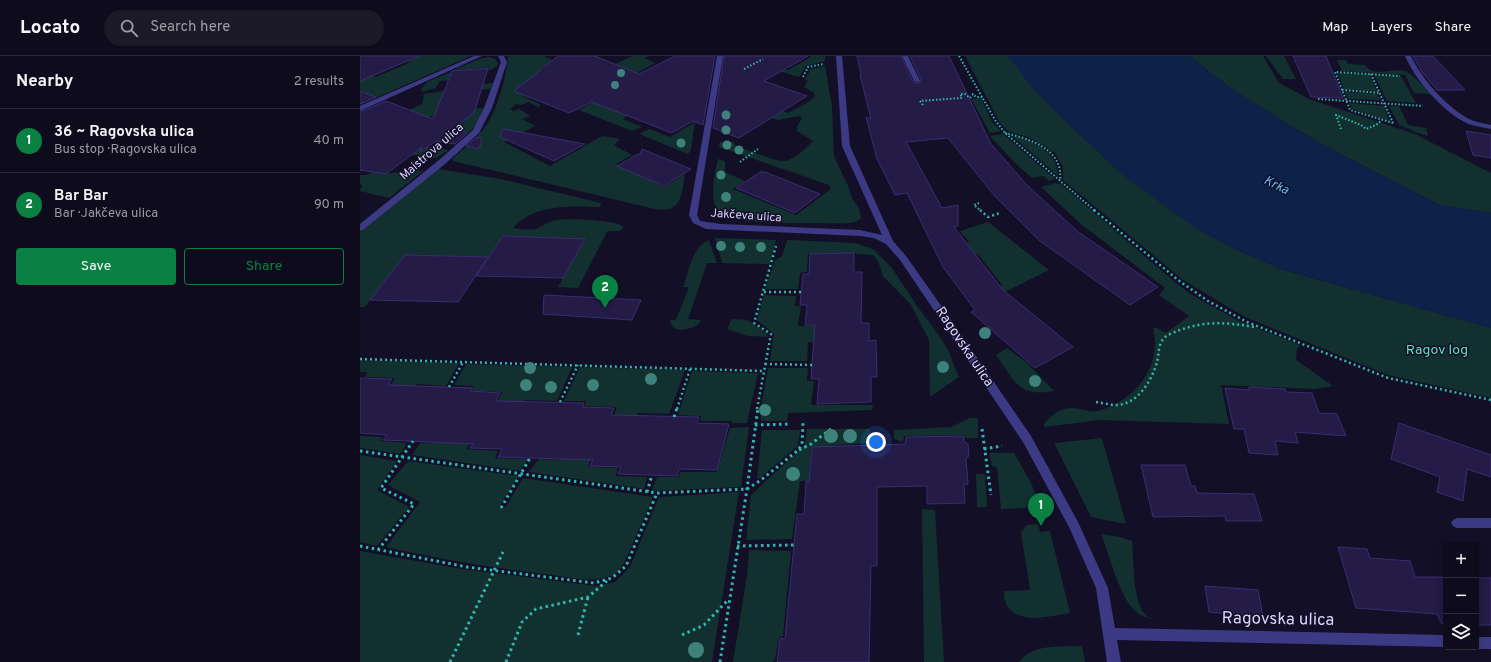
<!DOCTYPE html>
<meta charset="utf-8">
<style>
:root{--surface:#0e0b1c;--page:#1c1929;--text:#f1f3f6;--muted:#9b9ba3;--line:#2e2b3b;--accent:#0b8043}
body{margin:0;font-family:Overpass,sans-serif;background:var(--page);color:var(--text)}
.controls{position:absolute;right:12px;bottom:12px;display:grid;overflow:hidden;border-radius:4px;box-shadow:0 2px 10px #0003}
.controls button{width:36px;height:36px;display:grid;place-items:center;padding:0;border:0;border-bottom:1px solid var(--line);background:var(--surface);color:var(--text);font:20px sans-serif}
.you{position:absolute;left:516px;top:386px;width:14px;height:14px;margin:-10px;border:3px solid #fff;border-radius:50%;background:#1a73e8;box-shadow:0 0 0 6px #1a73e833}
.badge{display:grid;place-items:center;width:26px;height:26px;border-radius:50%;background:var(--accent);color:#fff;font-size:13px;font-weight:700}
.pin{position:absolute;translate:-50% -33px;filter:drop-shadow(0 1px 2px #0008)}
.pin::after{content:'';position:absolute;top:21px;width:14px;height:12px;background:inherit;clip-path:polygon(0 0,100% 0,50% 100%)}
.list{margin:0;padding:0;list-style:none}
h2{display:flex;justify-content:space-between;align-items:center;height:52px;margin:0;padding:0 16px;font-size:17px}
h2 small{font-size:13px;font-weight:400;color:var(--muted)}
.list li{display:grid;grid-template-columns:26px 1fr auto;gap:12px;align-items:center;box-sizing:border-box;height:64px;padding:0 16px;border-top:1px solid var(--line)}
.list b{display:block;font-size:15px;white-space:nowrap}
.list p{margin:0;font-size:13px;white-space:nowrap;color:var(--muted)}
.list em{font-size:13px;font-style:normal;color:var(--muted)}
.actions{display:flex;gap:8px;padding:12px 16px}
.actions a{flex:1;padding:9px 0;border:1px solid var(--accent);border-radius:4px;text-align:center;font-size:14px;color:var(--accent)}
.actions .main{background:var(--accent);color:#fff}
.icon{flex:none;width:22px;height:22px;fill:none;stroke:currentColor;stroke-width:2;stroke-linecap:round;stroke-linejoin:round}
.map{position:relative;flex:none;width:1131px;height:606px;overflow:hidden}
header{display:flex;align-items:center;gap:24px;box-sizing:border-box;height:56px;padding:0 20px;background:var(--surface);border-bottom:1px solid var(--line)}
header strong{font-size:19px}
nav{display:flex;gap:22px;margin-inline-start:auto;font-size:14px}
.search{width:280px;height:36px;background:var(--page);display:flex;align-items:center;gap:10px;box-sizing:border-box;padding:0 14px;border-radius:22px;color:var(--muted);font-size:15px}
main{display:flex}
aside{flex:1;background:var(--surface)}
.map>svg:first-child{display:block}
.green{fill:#12302f}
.water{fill:#0c2248}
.building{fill:#241b47;stroke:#3b2d73}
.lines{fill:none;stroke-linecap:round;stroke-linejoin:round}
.path-far2{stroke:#2fb8b0;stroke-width:2;stroke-dasharray:1.5 2;stroke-linecap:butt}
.path-far1{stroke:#2fb8b0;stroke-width:2.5;stroke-dasharray:2 3;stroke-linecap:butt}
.path{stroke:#2fb8b0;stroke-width:3;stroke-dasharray:2.5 3.5;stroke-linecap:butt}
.minor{fill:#3d3a85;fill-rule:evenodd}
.tree{fill:#3d827b}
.labels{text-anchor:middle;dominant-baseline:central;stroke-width:3;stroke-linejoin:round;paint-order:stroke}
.far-street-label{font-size:12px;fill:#d9d4ff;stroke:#130f26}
.far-water-label{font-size:13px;font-style:italic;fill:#62b6ff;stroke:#130f26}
.street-label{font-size:14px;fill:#d9d4ff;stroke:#130f26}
.park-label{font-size:14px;fill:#5fe0c0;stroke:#130f26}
.near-street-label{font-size:17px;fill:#d9d4ff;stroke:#130f26}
</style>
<header>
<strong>Locato</strong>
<div class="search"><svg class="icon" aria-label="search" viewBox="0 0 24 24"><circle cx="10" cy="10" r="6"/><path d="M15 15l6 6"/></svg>Search here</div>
<nav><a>Map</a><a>Layers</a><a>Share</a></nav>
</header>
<main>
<aside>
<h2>Nearby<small>2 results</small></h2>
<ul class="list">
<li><span class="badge">1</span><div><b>36 ~ Ragovska ulica</b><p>Bus stop · Ragovska ulica</p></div><em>40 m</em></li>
<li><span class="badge">2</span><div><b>Bar Bar</b><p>Bar · Jakčeva ulica</p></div><em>90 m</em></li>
</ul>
<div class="actions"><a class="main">Save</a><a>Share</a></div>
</aside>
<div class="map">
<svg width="1131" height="606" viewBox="0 0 1131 606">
<rect width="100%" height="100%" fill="#130f26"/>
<!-- green -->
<path class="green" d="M60,0H111L0,49V24L12,19L15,21L49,7L47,6Z
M148,0H186L185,1L223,17L201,12L184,10L179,15L194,25L163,40L181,49L178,51L169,46L161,49L156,48L150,53L154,55L159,53L170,60L162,63L175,70L144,86L190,110L242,80L260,83L254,89L272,99L256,108L304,131L325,118C321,138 323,158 295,153L93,105L92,103C105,91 122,79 130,63C139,47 147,18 148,0Z
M273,0H288L285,2L295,7L275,18L268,59L263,63L282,71L272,75L219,54L240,43L221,23Z
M450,0H465V5L446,10L439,21L396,8L403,6L428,14L451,1Z
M605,0H648L874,193L924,214L1131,272V342L1028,319L885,261L823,224L703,124V111L695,97L686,91L668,81L649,76L640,67Z
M829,0H903L919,27L949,43L1055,78L1131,117V157L1079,149L954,84L873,34Z
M906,0H924L936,23H923Z
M129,1L135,3L138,7L137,10L128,15L129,11L93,14L119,3Z
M977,4H986L988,8L1005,9C1014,23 1035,10 1047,16C1056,21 1064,32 1071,38L1054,37L1045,19L982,15Z
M465,10L472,50L474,100L488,130L492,142L499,152L501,162C498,165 495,166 491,167C481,168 470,167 460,167C433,167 403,168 377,163C371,161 362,159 358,154C349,144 355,115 358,103L365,105V116L385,125L373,133L436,159L471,133L469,129L359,91L360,86H373L376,90C385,93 414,105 422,105C433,106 446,92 453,85L437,75V70L442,62L439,60L418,64L401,59L370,78L360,76L369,12L379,38L428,57L445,48L455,41L454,37L444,31L448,25L445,23L451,13Z
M91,16L89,24L80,25L76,32L62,36L61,33L67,26Z
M978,17L1010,19L1017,36L984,34Z
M1014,19L1041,20L1056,47L1027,45Z
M133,27L130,33L109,34L77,55L123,52C120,63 113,79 99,80C96,81 90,79 87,78L104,66L70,60L38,83L56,89L89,94L76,102L15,94L45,56L62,48L64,40L63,38L98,33L100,30Z
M985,36L1017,38L1021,44L988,43Z
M621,42L632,66L641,75L630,77L611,43Z
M989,47L1024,50L1029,65L992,53Z
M1029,50H1039L1048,69L1066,72L1068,80L1052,75V74L1039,69Z
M335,66L331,94L328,98L279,78L289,73L310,81Z
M643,78L695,123L689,125L683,120L672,122L656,108L630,80Z
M651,79C671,85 698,94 698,120Z
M78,113L141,123L241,147L240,151C211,150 174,148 153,172C160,173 171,175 178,172C184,169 190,165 197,164C209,162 257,164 264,171L260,175H248L247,176L218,232L198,231L225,183L143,180L129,201L45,199L5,251H0V176Z
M51,114L63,115L29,142L0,135L2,129L0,128V119H7L12,116L26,118Z
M695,127L701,128L816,227L832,239L879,265L940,289L937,293L936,304L973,330L955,333L861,329L869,368L739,364L685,371L683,369C693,357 703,349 720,353C726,354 732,356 738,355C774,346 803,310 793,272H797L806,277L829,260L799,239L805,232L722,169L681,131Z
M628,166L689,214L641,238L637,231L642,229L618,198H609L600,188L609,186L600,175Z
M355,182L416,184L410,208L362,207Z
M349,184L357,207H347L328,263L341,264L339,268C331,273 312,280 310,264H316L329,231H323C329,215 332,191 349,184Z
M427,184L495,187L513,193L532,212L557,250L578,278L588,294L599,321L570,341L569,284L551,249L523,220L518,205L513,199L496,198V197L448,198L447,216L440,217L438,233H405L415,204L422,200Z
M404,239L436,240L435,250H441L438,270H455L454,286H448L447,305H410L414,278L397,264Z
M372,263L387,264L408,278L407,281L388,280L367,273Z
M647,292L667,307L694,335C658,342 655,325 636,299Z
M0,304L99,307L86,330L57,328L54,333L29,332L35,322L5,321L7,316H0Z
M106,308L212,311L197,345L165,344L163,348L137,347L142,336L112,335L114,330L94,329Z
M220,311L325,314L309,358L278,357L276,363L253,362L257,351L225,350L226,345H204Z
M408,312H448L447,325H454L451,349H513L512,354L428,357L427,365H401L400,357Z
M332,315L398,317L387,367H372V365H340L341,360L318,359Z
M610,362H618V382H606L605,379L544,380L543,386L534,383V374L591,371Z
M389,371L381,431L292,435L297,421H318L320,416H357L370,372Z
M447,373H510L511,387L451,391L449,422L474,421L473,424L440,425L432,483L386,484L391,439L445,389Z
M402,374H440L438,390L400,422L397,423Z
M0,380L23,381L20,385L47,387L40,398L0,392Z
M85,382L111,384L107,393L138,395L135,402L168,403L160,415L52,399L60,387H80Z
M742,382L763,457L766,468L731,461L694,387Z
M629,397H654L671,427L681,451L641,453L637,411L632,410Z
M0,399L37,405L17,434L49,451L17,490L0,486Z
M202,400H232L228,411L258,412L256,420L287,421L284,433L169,416L179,403L199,404Z
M48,405L159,420L139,451L145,452L163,422L293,441L265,505C261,512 257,519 248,521C231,527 209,521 191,519C135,512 82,504 26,491L60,446L28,429Z
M616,418H625L627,451H617Z
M379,436L352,606H0V495L102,513L236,530L255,526L270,511L299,441Z
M562,453L575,454L584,606H564Z
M678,468L680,476L690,475L710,557C690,560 658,570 646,548C644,544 644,539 644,535L670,534L661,476L667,469Z
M741,478L760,481L772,485C774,503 772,549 787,560C790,563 796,563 799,564C790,563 781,561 774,554C760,541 749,498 741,478Z
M389,494L431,495L423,580L419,582L415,603L412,606H373L387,519Z
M722,590L725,606H659C673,587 701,591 722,590Z"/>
<!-- water -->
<path class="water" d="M648,0H829L873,34L954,84L1079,149L1131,157V272L924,214L874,193L834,171L761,118L696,56L670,29Z"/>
<!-- building -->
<path class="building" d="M0,0H59L0,25Z
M198,0H235L279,18L315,0H355L343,69L333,65L312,77L232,46L209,57L154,35Z
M364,0H448L404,25L447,40L379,82L353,72Z
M497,0H541L553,26L559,27L561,24L550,0H589L631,88L668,130L717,175L798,231L770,249L680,185L633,138L588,82L546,86L582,152L598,149V170L594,171L643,234L713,291L675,312L611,256L615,254L583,211L547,137L535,139L517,103L506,61L511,63L500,19H501Z
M933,0H966L983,42L951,41Z
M1053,0H1073L1105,34H1077L1062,16Z
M128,12L114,57L94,72L107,77L95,88L76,85L60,96L62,91L26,118L0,114V56L26,45L73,63L92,15Z
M0,35L16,41L0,48Z
M143,73L225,88L194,105L140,81Z
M1106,75L1131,79V102L1113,99Z
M117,81L122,83L119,93L106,90Z
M282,93L331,113L304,130L257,110L278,98H280Z
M400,116H405L460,138L435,157L376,132Z
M143,180L225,183L203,222L116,220Z
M494,197V216H502L501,267H509V285L516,284L517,321H511V346L457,348L459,323H451L455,269H445L447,249H440L443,218H449L450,198Z
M45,199L128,201L98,246L10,244Z
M184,239L281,244L272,264L183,258Z
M0,322L32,323L28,329L113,332L110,335L140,337L136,345L224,347L223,351L254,352L251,359L339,361L337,367L369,368L357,414L319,413L317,420L258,418L261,411L230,410L233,404L138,401L142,393L110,392L113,388L23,384L27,379L0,377Z
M889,331L925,333L926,336L952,337L959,357L977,358L986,380L935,376L938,387L915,385L918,399L889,397L884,373H874L865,332L889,334Z
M1039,367L1131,399V421L1107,413L1103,445L1077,436L1080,421L1031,403Z
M604,380V386L608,388L609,400L606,402L608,428L604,429L605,447L567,448V430L517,431V510H511L509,606H417L420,583L425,582L437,458H444L446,425H449L452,391L545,388L546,381Z
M781,409H825L831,430H835L837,437L894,438L902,465H866L865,460L793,461Z
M978,491L1007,493L1010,502L1050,505L1055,521H1086V568H1082L1077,558L996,552Z
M1116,522H1131V569H1116Z
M845,530L898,534L903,561L849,556Z"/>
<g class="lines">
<!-- path-far2 -->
<path class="path-far2" d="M599,0L635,64L645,77L735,155
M384,13L403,3
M1011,18L1033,67
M443,21L448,11L464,8
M982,34L1020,37
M958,43L1063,50
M563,49L560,45L602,42L600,38H605L610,42L613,38L616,41H623
M1033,67L990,54L975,16L1040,20
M981,73L976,59L1001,69L1006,73L1016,69L1022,64
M645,77C670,83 704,93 700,125
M380,106L398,93
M619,147L614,149L621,155"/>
<!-- path-far1 -->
<path class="path-far1" d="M620,154L628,161L640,157
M734,154L818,224L848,245L887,266L1028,322L1131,344
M404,236H441
M0,303L404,315
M405,308L452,309
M89,331L103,306
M200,346L218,309
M736,346C743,347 750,349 757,349C778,348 792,324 797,306C799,299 798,288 804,282C808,278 815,276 820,274C848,264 868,267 896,271
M317,353L330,313
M397,353L411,278L394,267L416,190"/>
<!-- path -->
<path class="path" d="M314,361L317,352
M395,369L431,368
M622,373L631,439
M624,393L642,390
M439,394L451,388L471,373
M0,395L297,437L387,433L401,424L437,395L442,389L443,367
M287,436L292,419
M141,452L170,402
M0,490L107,511L234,527L252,522L266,510L297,437
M377,490L434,489
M18,494L54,448L21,432L53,385
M218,579L228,541
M322,579L344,569L367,545
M90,606L143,496
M146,606L162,566L176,553L228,541L248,524
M360,606L387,433L398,352"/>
<!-- minor -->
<path class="minor" d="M114,0H122L0,55V50Z
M138,0H144L147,6L132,52L119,77L85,108L3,174L0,175V168L79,104L113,74L124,52L141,6Z
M357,0H363L337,159L340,165L361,168L500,174L522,179L482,90L476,0H482L490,90L533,185L546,200L587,258L671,380L718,466L748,532L755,572L1086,579V591L757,584L761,606H747L736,532L709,471L663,386L540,204L526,188L514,182L500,180L346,173L333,167L329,159Z
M542,0H548L560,25L559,26L554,25Z
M1045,0H1051C1061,22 1086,50 1107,62C1114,66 1123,67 1131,69V73C1121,71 1110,70 1101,64C1079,51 1055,23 1045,0Z
M1097,462H1131V472H1097L1093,470L1091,467L1093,464Z
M1116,581H1131V593H1116L1111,591H1116Z"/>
</g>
<!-- trees -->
<g class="tree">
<circle cx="261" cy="17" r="4"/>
<circle cx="255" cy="29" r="4"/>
<circle cx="366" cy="59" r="4.5"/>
<circle cx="366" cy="74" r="4.5"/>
<circle cx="321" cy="87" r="4.5"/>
<circle cx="367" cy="89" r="4.5"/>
<circle cx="379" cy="94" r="4.5"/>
<circle cx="361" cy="119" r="4.5"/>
<circle cx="366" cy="141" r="5"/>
<circle cx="361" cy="190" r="5"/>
<circle cx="380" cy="191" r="5"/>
<circle cx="401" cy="191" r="5"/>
<circle cx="625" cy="277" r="6"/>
<circle cx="583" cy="311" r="6"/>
<circle cx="170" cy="312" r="6"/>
<circle cx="291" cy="323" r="6"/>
<circle cx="675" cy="325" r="6"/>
<circle cx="166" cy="329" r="6"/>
<circle cx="233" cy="329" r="6"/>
<circle cx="191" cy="331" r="6"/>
<circle cx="405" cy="354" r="6"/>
<circle cx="471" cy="380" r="7"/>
<circle cx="490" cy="380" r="7"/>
<circle cx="433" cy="418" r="7"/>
<circle cx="336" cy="594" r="8"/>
</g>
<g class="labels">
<!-- far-street labels -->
<g class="far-street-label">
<text transform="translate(72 96) rotate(-41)">Maistrova ulica</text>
<text transform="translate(386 160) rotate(4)">Jakčeva ulica</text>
</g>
<!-- far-water labels -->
<g class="far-water-label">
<text transform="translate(916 130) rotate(27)">Krka</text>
</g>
<!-- street labels -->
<g class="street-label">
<text transform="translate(604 291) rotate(56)">Ragovska ulica</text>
</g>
<!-- park labels -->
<g class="park-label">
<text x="1077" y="294">Ragov log</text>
</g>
<!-- near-street labels -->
<g class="near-street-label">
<text transform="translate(918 564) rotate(1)">Ragovska ulica</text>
</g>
</g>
</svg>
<div class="controls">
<button>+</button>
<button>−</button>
<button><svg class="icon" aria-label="layers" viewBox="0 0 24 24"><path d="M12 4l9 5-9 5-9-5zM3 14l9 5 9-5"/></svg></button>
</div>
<div class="you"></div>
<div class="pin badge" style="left:681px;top:470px">1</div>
<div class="pin badge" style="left:245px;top:252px">2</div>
</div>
</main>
